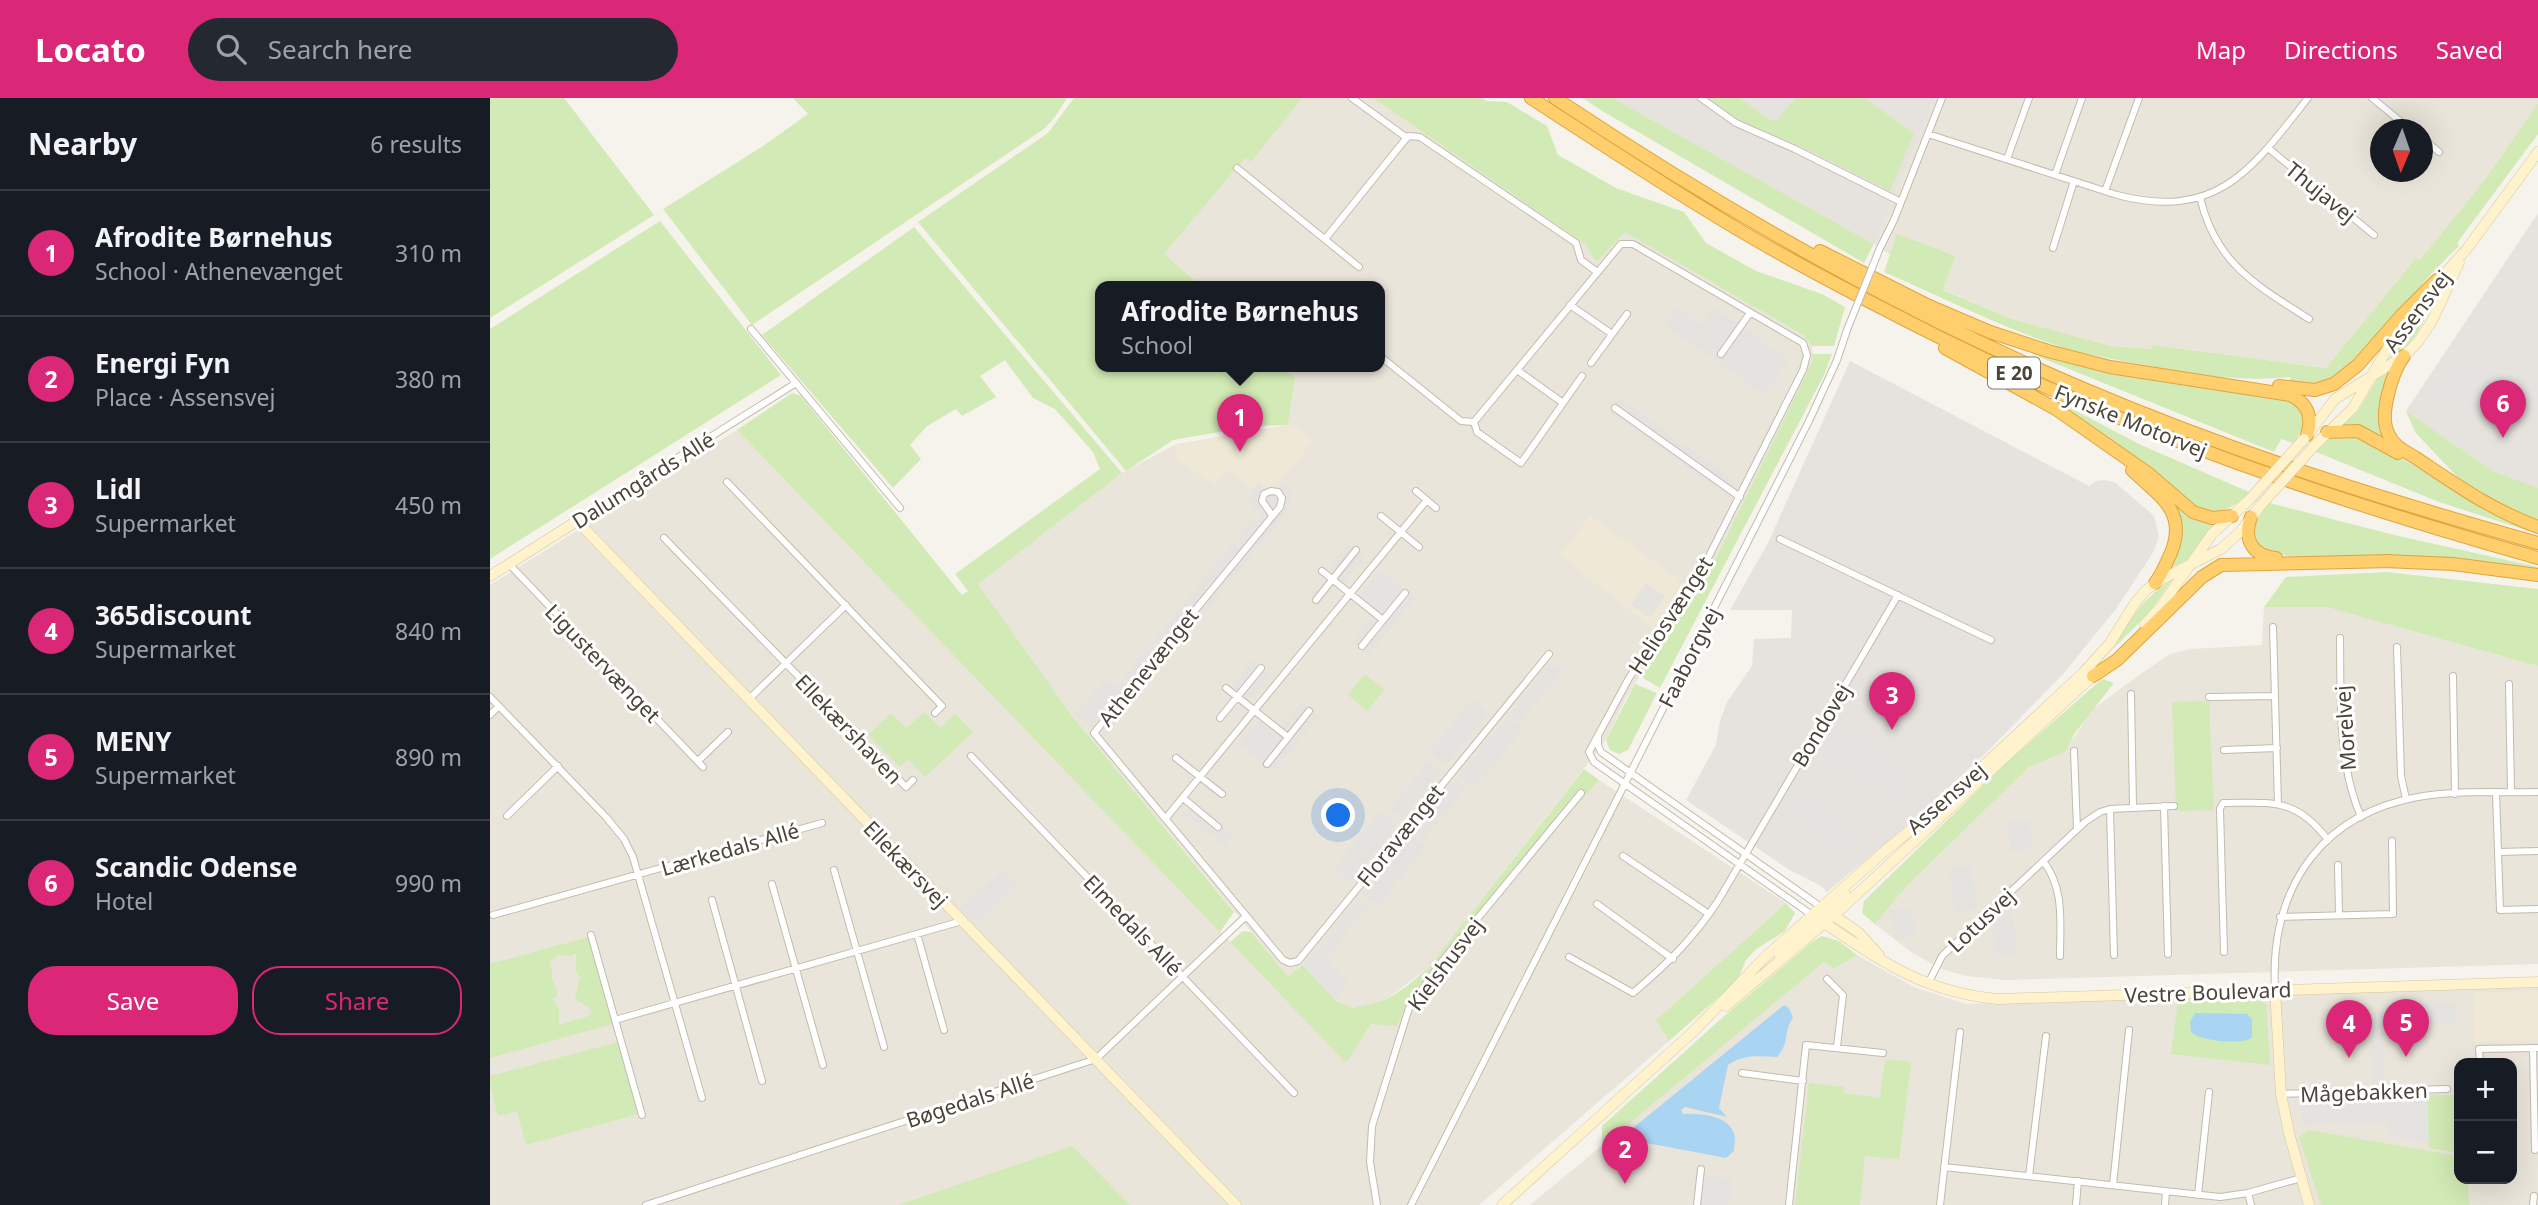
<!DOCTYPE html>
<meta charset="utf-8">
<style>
:root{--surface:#171b24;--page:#242831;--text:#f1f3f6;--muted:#9ea1a6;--line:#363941;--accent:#db2777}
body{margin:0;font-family:"Noto Sans",sans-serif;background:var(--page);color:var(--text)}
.controls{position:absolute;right:21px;bottom:21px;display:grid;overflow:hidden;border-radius:14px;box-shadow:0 7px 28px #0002}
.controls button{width:63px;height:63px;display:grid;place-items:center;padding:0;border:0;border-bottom:2px solid var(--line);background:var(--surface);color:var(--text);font:35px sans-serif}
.compass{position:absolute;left:1880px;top:21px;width:63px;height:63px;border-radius:50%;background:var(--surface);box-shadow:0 7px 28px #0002;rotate:182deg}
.you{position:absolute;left:849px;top:718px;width:24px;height:24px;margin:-18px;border:5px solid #fff;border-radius:50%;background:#1a73e8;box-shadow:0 0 0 10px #1a73e833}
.badge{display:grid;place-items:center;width:46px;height:46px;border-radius:50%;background:var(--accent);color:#fff;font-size:23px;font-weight:700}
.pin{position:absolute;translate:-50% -58px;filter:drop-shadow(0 2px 4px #0008)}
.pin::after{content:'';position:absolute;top:37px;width:24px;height:21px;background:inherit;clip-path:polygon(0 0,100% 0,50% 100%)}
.popup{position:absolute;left:605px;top:183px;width:290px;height:91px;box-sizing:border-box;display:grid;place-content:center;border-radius:14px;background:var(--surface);filter:drop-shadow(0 2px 5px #0005);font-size:23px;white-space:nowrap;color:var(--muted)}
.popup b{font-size:26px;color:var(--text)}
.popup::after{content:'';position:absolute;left:50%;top:100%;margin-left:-14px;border:14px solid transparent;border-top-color:var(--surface)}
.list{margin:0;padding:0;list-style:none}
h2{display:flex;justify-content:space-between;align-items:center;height:91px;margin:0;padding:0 28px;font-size:30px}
h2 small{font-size:23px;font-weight:400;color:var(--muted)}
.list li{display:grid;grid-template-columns:46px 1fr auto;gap:21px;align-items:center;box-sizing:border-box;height:126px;padding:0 28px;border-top:2px solid var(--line)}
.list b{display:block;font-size:26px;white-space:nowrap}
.list p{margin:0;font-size:23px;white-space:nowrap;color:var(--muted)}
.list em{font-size:23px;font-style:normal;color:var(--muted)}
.actions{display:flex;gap:14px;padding:21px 28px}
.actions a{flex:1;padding:16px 0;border:2px solid var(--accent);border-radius:28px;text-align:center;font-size:24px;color:var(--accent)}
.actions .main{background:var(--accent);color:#fff}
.icon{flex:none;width:38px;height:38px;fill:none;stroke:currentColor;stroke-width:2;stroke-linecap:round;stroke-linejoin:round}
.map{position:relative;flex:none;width:2048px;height:1107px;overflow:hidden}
header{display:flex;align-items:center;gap:42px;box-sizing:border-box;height:98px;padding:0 35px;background:var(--accent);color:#fff}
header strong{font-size:33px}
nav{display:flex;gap:38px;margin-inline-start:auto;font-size:24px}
.search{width:490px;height:63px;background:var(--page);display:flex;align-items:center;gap:18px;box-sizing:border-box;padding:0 24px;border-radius:38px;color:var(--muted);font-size:26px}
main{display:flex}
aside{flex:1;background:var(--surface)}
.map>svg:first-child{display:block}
.residential{fill:#eae5da;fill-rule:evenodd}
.industrial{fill:#e6e2dd}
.education{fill:#efe8d6}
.green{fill:#d2eab5;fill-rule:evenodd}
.parking{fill:#e5e3e0}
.water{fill:#a9d4f2}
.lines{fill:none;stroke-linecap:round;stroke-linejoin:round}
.street-casing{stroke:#c2bbae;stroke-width:8}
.secondary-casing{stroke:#d6c79b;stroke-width:11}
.highway-casing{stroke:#e0a43c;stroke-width:14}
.street{stroke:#fff;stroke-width:6}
.secondary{stroke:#fff3cd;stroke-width:10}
.highway{stroke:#ffcf6e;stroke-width:12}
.street-bridge-casing{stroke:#c2bbae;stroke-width:8;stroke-linecap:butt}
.secondary-bridge-casing{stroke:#d6c79b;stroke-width:11;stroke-linecap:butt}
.street-bridge{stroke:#fff;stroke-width:6}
.secondary-bridge{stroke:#fff3cd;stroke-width:10}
.labels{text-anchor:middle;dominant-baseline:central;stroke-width:6;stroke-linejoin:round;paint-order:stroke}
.shield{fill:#fff;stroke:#817c74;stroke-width:2}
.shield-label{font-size:19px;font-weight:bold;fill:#4b4439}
.street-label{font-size:21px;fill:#4b4439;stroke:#fff}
</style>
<header>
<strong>Locato</strong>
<div class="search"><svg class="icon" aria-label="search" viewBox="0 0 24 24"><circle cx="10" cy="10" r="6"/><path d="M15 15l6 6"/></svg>Search here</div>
<nav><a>Map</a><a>Directions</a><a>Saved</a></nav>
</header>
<main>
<aside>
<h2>Nearby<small>6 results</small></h2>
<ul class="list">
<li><span class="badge">1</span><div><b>Afrodite Børnehus</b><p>School · Athenevænget</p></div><em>310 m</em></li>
<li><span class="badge">2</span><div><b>Energi Fyn</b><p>Place · Assensvej</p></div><em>380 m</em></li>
<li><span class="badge">3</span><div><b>Lidl</b><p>Supermarket</p></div><em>450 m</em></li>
<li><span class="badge">4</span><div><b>365discount</b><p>Supermarket</p></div><em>840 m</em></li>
<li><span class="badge">5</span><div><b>MENY</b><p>Supermarket</p></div><em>890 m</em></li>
<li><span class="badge">6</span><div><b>Scandic Odense</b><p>Hotel</p></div><em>990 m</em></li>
</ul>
<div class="actions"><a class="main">Save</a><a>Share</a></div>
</aside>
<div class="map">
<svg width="2048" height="1107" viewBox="0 0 2048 1107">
<rect width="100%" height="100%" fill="#f6f3ec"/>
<!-- residential -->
<path class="residential" d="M812,0H883L1095,146L1107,163L1135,134L1313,237L1322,248L1323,262L1226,460L1136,600L1116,642L938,870L895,902L863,910L846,903L813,867L798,878L582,618L487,486L632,375L686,346L798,327L805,281L789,268H890V188H711L674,156L755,60L762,63Z
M1445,0H2048V5L1994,83L1939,152L1930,163L1926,160L1836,270L1665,247L1661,251L1621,248L1522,221L1452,191L1384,146ZM1890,32H1932V74H1890Z
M247,332L856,964L881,926L907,927L925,893L1109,682L1296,805L1166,922L1179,943L989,1107H0V487Z
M1774,509H1836L2048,568V866L1515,882L1477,878L1451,871L1421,854L1385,826L1417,788L1539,669L1576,652L1601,613L1635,587L1680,556L1701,551L1772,547Z
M1367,857L1424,889L1475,906L2048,889V1107H1040L1334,864L1344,871ZM1969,965H2022V1081H1969Z"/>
<!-- industrial -->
<path class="industrial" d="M1123,0H1445L1384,146Z
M2048,115V390L2003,373L1916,313Z
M1360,263L1599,388L1606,383L1616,382L1626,385L1664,418L1669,438L1664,453L1626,511L1573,576L1496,655L1414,730L1337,794L1331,788L1298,771L1196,702L1226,647L1230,623L1237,604L1262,568L1264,541L1301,540L1302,512H1240L1278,445Z"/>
<!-- education -->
<path class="education" d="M804,327L823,343L786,388L773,390L769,386L761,392L737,371L725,388L687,361L686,347Z
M1100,418L1189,481L1192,489L1164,531L1070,457Z
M2048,893V942L1984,944L1983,895Z"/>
<!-- green -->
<path class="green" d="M0,0H74L164,117L0,220Z
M303,0H577L565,19L554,31L262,227L173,111L273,48L318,16Z
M584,0H812L761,64L755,60L674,156L711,188H610V268H789L805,280L798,327L765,328L683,342L636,373L428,124L558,35Z
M883,0H992L997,3L1017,4L1057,28L1068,57L1126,90L1194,114L1216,145L1266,173L1332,196L1355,209L1344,248H1322L1313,237L1135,134L1107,164L1095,146Z
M1093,0H1123L1384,146L1374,165L1112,13Z
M1218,0H1250L1281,22L1286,23L1305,0H1374L1424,35L1400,93L1323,54L1248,21Z
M2048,5V36L1967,145L1969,148L1940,177L1875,255L1835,287H1798L1801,279C1745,285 1688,274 1632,263C1610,258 1587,255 1565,247C1507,227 1451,199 1394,174L1407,136L1465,158L1453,192L1522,221L1621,248L1661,251L1664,247L1836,270L1926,160L1930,162L1994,83Z
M170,123L291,277L0,461V231Z
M424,129L632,375L488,486L582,618L744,814L730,834L247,332L302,295L311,298L472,497L478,493L465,476L610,371L603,354L565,311L543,300L515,262L490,278L506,299L472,318L466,311L437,328L420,347L431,361L403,390L272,237Z
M1952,186C1937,214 1929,245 1900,260L1920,226Z
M1543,253L1796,301C1816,312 1818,329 1803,345L1791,341L1784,354L1542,256Z
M1322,256H1342L1334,277L1170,590L1150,578L1226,460L1323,262Z
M1903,272L1893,306L1900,345L1852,328L1868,313L1887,281Z
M1550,294L1651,347L1759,394C1742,413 1725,418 1702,407L1552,297Z
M1916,313L2003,373L2048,390V422L2013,408L1972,384L1925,334Z
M1860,336L1884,343L1960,390L2048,432V436L1949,404L1826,354L1840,340Z
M1780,405L1900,436L2048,469V474L1894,459L1797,458L1774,451L1769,447C1760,429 1768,419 1780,405Z
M1687,409L1700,420L1723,427L1697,462L1680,470L1692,436Z
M1897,474L2048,491V568L1836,509H1774L1796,479Z
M1682,482L1658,516L1624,550C1637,523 1655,498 1682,482Z
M875,576L894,592L877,613L858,597Z
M1612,581L1624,585L1585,635L1576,653L1539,669L1417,788L1385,826L1372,815L1374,803L1513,668Z
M1145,586L1167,595L1138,652L1129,656L1120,652L1116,642Z
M1719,603L1724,712L1686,713L1682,604Z
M434,614L451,630L465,615L483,634L435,679L418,661L410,669L378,637L401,615L416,630Z
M1094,671L1109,682L925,893L907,928L881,926L856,965L740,844L753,833L761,834L798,878L813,867L846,903L863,910L895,902L916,889L938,870Z
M1296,805L1305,815L1295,833L1265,852L1256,862L1247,883L1179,943L1166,922Z
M1332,838L1349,843L1367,857L1344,871L1334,864L1112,1048V1028L1232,920L1323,843Z
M99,839L123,926L0,960V866ZM86,855V874L91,880L89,882L85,901L102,912L99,918L69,927V911L62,901L67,899C68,888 63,888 62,879C61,872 63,870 59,864L69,857L82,858Z
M1771,902L1776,906L1780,967L1681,956L1688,904Z
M128,944L148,1016L36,1047L27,1013L8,1018L1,991L0,978Z
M1395,961L1421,964L1409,1061L1375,1058L1370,1107H1305L1319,985L1354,989L1353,995L1390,1000Z
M1937,997H1969V1055L1939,1050Z
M1818,1032L1969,1058V1081H1978L1979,1107H1831L1809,1039Z
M582,1048L640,1107H408Z"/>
<!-- parking -->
<path class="parking" d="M1250,0H1305L1286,23L1281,22Z
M1187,209L1211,226L1224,209L1299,262L1274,297L1175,227Z
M1954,260L2048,289V310L2039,307L2034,323L2009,315L2006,323L1942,303Z
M1130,300L1249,386L1239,400L1120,315Z
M769,385L774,390L789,391L794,386L801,393L799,411L616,638L584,617L613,582L626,589L743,445L748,450L751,447L747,442L763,421L770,422L769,411L764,413L761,402V392Z
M859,445L876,458L855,484L839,471Z
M890,472L925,500L879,557L861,544L882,519L864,504Z
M1156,485L1175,498L1160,520L1141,507Z
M763,561L781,576L760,602L742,588Z
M1060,564L1072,572L1030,624L1020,615Z
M984,600L999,614L956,667L939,653Z
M812,604L829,618L783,674L749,646L774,616L791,629Z
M1017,619L1033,631L985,690L969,677Z
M1346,621L1399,653L1396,660L1436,682L1411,709L1323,658Z
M939,663L951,672L912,720L900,712Z
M966,681L976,690L934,741L922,733Z
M1303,690L1377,734L1355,753L1288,717Z
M704,704L744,738L735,749L694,716Z
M891,713L908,726L861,784L844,770Z
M1539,721L1543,751L1521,754L1517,724Z
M920,737L936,749L888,808L872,795Z
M1481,767L1487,811L1465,815L1458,770Z
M513,772L527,787L490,824L481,820L470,810Z
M868,798L879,807L838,858L828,850Z
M1422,809L1426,838L1404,841L1400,812Z
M1522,813L1528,855L1506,858L1501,823L1510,821L1509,815Z
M827,851L859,885L846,903L813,866Z
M1966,905L1967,926L1896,928L1895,906Z
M1893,913L1894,986H1882L1881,914Z
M1937,996V1044L1898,1038L1896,1024L1813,1027L1810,1000Z
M1207,1070H1216V1079L1244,1080L1238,1107H1203Z"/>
<!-- water -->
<path class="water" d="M1294,907L1299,910L1303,920C1292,936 1301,943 1287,959C1270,958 1252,956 1238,967L1229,1010L1237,1019L1195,1009L1191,1012L1193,1016C1208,1015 1239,1017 1244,1036C1246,1040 1244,1048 1244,1053L1236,1060L1141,1042L1139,1037L1143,1030Z
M1705,915L1757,916L1762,921V940C1750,947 1710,943 1701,934L1700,924Z"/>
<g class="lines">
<!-- street casing -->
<g class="street-casing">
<path id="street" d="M862,0L917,40
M1211,0L1246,25L1305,51L1411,104
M1882,0L1921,32
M1438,36L1627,97C1728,123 1762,71 1818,0
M1932,40L1949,54
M1778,50L1884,137
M1517,61L1539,0
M747,70L869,169
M1565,77L1592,0
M1615,93L1649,0
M1710,99C1725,165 1766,187 1819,221
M835,141L918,38L930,39L1086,145L1091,162L1107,174
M1390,150L1404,122L1452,0
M1563,150L1584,83
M1080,207L1122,236
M261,231L410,410
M1231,256L1260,215
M890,258L971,323L984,324
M1101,265L1137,216
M1027,272L1073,305
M1125,310L1250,399
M984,324L1131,146H1143L1313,245L1317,257L1313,272L1212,472L1139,580L1099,654L1104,664L1322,817
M984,324L987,334L1031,365L1092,278
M237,384L452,608L445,615
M926,393L946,410
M782,417L772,403L774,396L781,393L788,394L792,400L790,409L604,635L793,862L800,865L808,863L1059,556
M891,418L929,449
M87,423L306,285
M174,440L416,689L423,682
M1290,441L1501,542
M19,466L213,669
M832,473L893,522
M826,502L866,452
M1783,529L1788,706
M1850,540C1851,600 1847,663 1871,719
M872,548L915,495
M1907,549L1911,678L1916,701
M1963,578L1965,696
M2019,586L2021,694
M736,590L798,639
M1641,596L1643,709
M0,599L116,719L134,741L143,759L212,1000
M1719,599L1785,598
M258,602L356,507
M0,617L9,608
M730,620L771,570
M1108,639V647L1111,654L1331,809
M1734,652L1787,650
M1584,653L1587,731
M481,658L804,995
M686,660L732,696
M208,663L238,634
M777,666L819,613
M2006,695L2010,812L2048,811
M693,700L728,729
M1674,708L1678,856
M1620,711L1624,857
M17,718L68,668
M676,720L937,402
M2008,754L2048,753
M1133,758L1219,816
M1553,763C1575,790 1570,826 1570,858
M1848,767L1849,817
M344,772L394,949
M282,786L333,967
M222,802L272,983
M1107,806L1183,861
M3,817L332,725
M1790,819L1903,816L1902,743
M427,836L454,932
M101,837L152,1017
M1734,854L1730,711L1733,705C1782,705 1805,699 1838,742
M1079,859L1143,895C1178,865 1202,842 1228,803L1408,497
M1337,881L1353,897L1347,949
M1438,886L1452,858L1595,724L1610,714L1620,711L1684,708
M1785,892C1780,801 1821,725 1914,702C1956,691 2005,695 2048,694
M125,922L472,823
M2043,950L2045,1052
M1990,965L1989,951L2048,950
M1252,975L1313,983
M1791,996L1957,991
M1454,1069L1730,1099L1758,1095L1811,1080
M1539,1078L1556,938
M1623,1087L1639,932
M1758,1095L1761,1107
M1708,1097L1719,994
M156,1107L606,961L756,818
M887,1107L880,1064L882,1028L919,910L950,866L1091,695
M921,1107L1319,323L1347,262L1357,232
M1207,1107L1211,1071
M1299,1107L1316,947L1393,955
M1450,1107L1470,934
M1586,1107L1588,1083
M1675,1107L1676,1094
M2043,1107L2044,1098"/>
</g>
<!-- secondary casing -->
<g class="secondary-casing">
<path id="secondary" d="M1945,186L1976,152L2048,54
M1819,335L1845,301L1914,258L1928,244L1942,223L1969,165
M1826,346L1863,310L1903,241L1925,211
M0,478L87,423L746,1107
M1655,526L1669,511L1722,436L1758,403
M1339,814L1368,834L1389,857
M1322,817C1386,859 1429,894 1508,901L2048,884
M1334,825L1335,816L1355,796
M1289,856L1330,819
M1785,892L1791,996L1799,1035L1819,1107
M1236,908L1351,811L1607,574
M1012,1107L1205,932L1275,859L1396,752L1449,709L1593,575L1620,545L1645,505L1656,492L1672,481L1731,451L1750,434L1770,408"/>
</g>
<!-- highway casing -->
<g class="highway-casing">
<path id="highway" d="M1041,0C1108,44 1175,88 1244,129C1311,169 1381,205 1451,240C1642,335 1843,402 2048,460
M1065,0C1233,112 1408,212 1594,291C1742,354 1894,402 2048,445
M1330,153L1439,208L1500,234L1558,253L1620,269L1800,297C1818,305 1823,319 1817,337
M1455,250L1566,311L1659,376L1703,414L1722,420L1742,418
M1914,258C1902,274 1889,317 1898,335C1903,348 1915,353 1926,360C1968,388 2000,411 2048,429
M1789,288L1825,292L1844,286L1868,267L1910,219L1947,182
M1837,334L1868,333L1908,355
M1642,372C1669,398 1698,413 1681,455C1676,465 1672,476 1665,485
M1761,419C1753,441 1762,458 1786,460
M1895,463L1963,466L2048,477
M1603,578L1627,562L1712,479L1731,467L1901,463"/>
</g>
<!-- street -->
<use href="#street" class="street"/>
<!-- secondary -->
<use href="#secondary" class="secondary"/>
<!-- highway -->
<use href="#highway" class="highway"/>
<!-- street-bridge casing -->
<g class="street-bridge-casing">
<path id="street-bridge" d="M1357,232L1390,150"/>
</g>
<!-- secondary-bridge casing -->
<g class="secondary-bridge-casing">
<path id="secondary-bridge" d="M1758,403L1814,341
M1770,408L1826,346"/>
</g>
<!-- street-bridge -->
<use href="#street-bridge" class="street-bridge"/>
<!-- secondary-bridge -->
<use href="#secondary-bridge" class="secondary-bridge"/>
</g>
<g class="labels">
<!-- shield labels -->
<rect class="shield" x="1498" y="259.5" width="52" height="31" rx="5"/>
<g class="shield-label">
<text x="1524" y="275">E 20</text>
</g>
<!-- street labels -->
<g class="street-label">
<text transform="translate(1831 94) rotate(39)">Thujavej</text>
<text transform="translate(1927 213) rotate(-53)">Assensvej</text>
<text transform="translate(1641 323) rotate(22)">Fynske Motorvej</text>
<text transform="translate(153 382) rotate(-32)">Dalumgårds Allé</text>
<text transform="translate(1180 517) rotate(-57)">Heliosvænget</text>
<text transform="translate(1199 559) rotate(-63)">Faaborgvej</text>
<text transform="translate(113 565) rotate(46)">Ligustervænget</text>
<text transform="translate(658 569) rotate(-51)">Athenevænget</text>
<text transform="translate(1331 627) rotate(-59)">Bondovej</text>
<text transform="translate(1855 630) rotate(-94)">Morelvej</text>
<text transform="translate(359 631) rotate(46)">Ellekærshaven</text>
<text transform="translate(1456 700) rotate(-41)">Assensvej</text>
<text transform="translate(910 737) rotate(-51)">Floravænget</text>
<text transform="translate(240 751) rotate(-16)">Lærkedals Allé</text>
<text transform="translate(416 766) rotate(46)">Ellekærsvej</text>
<text transform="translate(1491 822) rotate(-43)">Lotusvej</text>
<text transform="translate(643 827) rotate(46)">Elmedals Allé</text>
<text transform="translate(955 866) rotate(-53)">Kielshusvej</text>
<text transform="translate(1718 894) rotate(-2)">Vestre Boulevard</text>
<text transform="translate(1874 994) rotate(-2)">Mågebakken</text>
<text transform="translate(480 1002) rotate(-18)">Bøgedals Allé</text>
</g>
</g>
</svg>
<div class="controls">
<button>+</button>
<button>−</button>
</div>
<svg class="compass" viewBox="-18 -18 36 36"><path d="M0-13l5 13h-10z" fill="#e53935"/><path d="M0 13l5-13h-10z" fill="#9ea1a6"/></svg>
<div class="you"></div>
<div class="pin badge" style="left:750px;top:354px">1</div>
<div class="popup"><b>Afrodite Børnehus</b>School</div>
<div class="pin badge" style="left:1135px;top:1086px">2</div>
<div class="pin badge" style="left:1402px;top:632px">3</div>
<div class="pin badge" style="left:1859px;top:960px">4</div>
<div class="pin badge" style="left:1916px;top:959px">5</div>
<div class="pin badge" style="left:2013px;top:340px">6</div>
</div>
</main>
